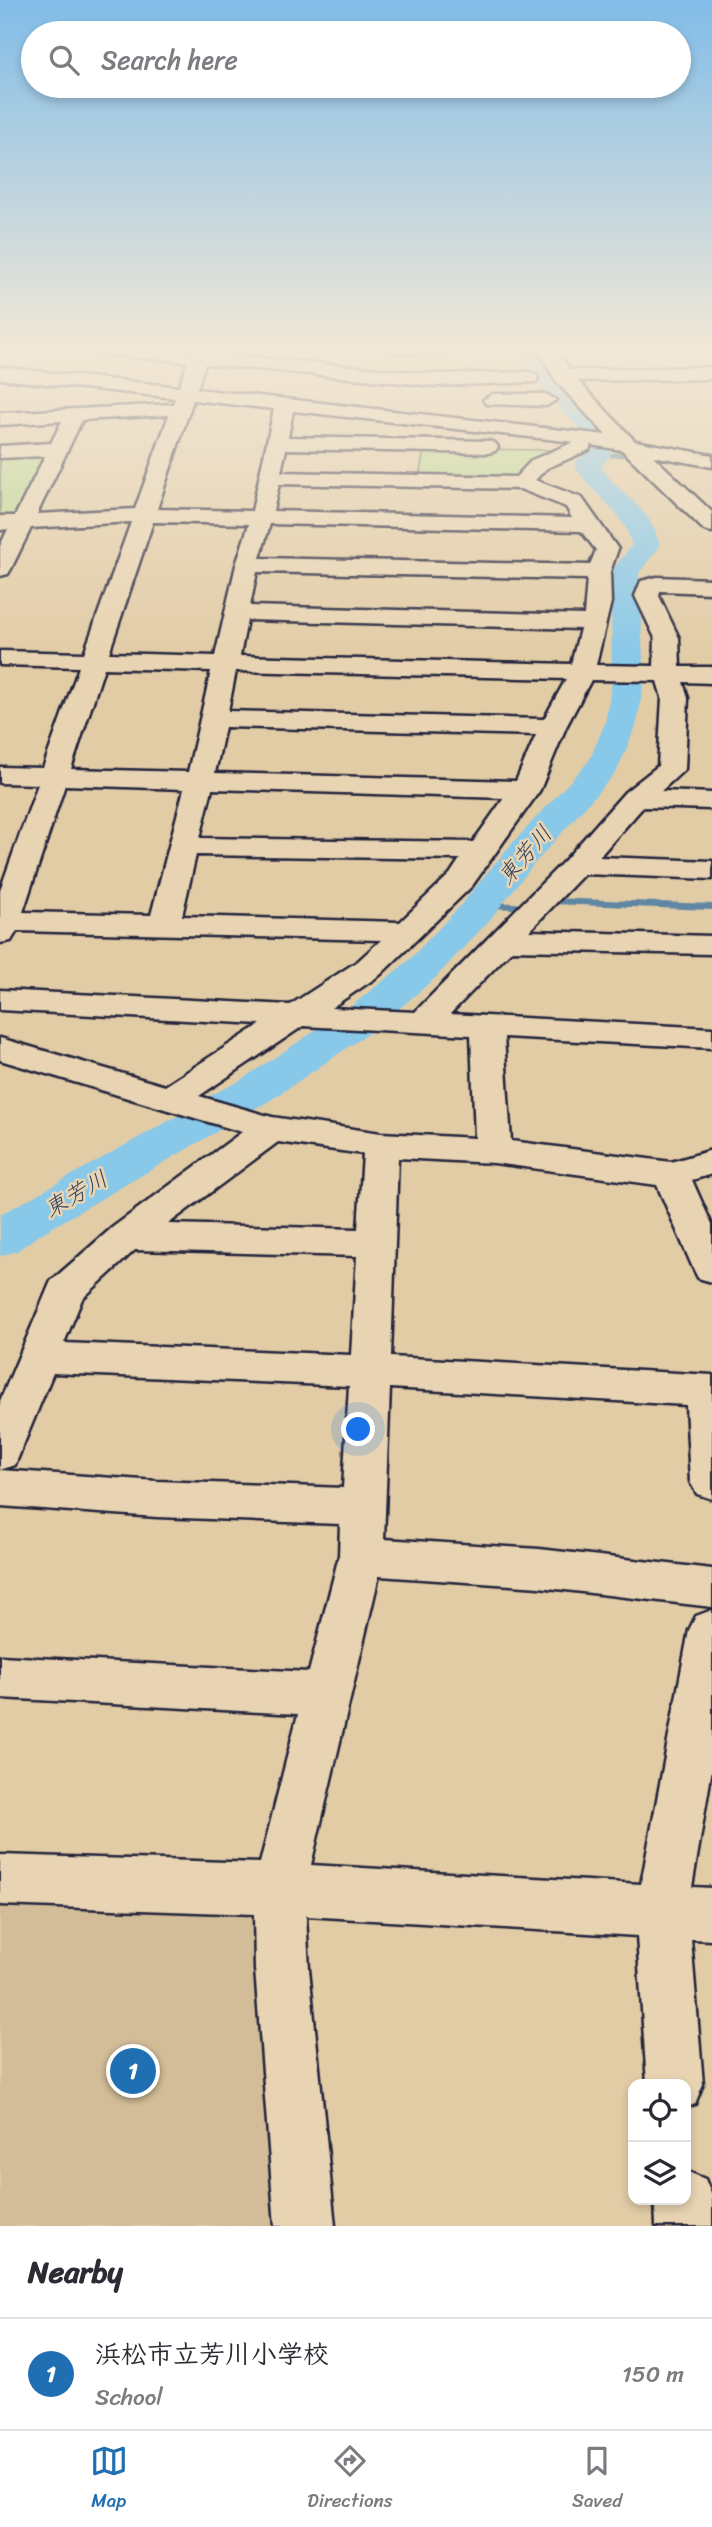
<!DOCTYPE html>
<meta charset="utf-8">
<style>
:root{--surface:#fff;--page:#f2f2f3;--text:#2b2b33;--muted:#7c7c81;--line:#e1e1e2;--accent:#1f6fb2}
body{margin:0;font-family:Sriracha,"Klee One",sans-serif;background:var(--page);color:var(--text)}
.controls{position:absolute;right:21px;bottom:21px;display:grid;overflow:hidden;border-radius:14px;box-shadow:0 4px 10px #0003}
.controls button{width:63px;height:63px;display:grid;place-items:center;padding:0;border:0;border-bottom:2px solid var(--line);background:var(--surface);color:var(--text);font:35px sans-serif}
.you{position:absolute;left:359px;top:1430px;width:24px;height:24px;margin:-18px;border:5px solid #fff;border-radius:50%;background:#1a73e8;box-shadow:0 0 0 10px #1a73e833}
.badge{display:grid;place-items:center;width:46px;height:46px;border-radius:50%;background:var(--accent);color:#fff;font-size:23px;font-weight:700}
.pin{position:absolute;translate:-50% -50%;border:4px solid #fff;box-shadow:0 2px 7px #0006}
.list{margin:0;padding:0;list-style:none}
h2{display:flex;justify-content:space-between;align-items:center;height:91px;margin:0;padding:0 28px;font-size:30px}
h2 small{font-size:23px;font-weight:400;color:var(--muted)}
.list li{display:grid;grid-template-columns:46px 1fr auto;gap:21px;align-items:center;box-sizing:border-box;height:112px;padding:0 28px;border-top:2px solid var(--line)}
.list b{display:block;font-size:26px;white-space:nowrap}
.list p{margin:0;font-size:23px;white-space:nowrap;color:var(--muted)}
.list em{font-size:23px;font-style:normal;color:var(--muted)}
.icon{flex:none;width:38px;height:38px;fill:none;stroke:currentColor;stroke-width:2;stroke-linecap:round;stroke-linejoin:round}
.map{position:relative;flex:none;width:712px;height:2226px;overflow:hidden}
.search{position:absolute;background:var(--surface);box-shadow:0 4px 10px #0003;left:21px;right:21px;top:21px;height:77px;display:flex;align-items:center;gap:18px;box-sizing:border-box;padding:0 24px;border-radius:38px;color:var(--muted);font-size:26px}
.sheet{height:203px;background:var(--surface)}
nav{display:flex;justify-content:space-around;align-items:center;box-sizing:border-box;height:98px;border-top:2px solid var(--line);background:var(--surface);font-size:19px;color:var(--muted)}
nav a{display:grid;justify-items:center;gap:4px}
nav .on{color:var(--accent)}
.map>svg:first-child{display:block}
.built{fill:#d2bd98}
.green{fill:#bad790;stroke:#6e7c66;stroke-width:2}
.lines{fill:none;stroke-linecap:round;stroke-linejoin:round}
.stream-far1{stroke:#5f86a3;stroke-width:4.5}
.stream{stroke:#5f86a3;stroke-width:6}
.river{fill:#88c8e9;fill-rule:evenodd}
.minor-casing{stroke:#22223b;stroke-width:5}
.minor{fill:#e8d4b2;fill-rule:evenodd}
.labels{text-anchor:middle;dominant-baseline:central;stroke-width:5;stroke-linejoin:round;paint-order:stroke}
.water-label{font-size:23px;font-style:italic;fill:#36435e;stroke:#e8d4b2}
</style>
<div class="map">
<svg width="712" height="2226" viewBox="0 0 712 2226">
<rect width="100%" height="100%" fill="#e2cca6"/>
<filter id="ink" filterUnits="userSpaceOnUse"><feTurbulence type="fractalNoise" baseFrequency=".0143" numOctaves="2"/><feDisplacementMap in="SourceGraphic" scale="14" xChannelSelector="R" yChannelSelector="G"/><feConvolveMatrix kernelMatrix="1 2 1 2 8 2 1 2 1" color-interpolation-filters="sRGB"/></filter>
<g filter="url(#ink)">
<!-- built -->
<path class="built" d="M0,1907L254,1915L277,2226H0Z"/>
<!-- green -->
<path class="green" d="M424,449L549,450L555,454C540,460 523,464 517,481L419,478Z
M0,455H47L17,519L0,522Z"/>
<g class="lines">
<!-- stream-far1 -->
<path class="stream-far1" d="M598,455H626"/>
<!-- stream -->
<path class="stream" d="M551,901L712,907
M481,905L515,906"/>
<!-- river -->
<path class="river" d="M459,347H528L538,350L549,360L565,387L610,434L611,455L601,466C620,499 649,502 660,546L639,573L644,681L637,723L617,771L533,865L488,922L435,978L379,1026L268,1102L234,1119L230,1124L39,1235L17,1251L0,1256V1215L199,1104L203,1099L238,1082L349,1008L407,962L460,906L507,849L589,761L605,723L612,681L611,572L632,545C624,510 591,495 574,464L585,453L586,435L549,398L526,362L515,358L477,356L462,352Z"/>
<!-- minor casing -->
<g class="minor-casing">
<path id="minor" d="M72,347H142L191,352L193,347H211L209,353L435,374L529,372L536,374L538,378L536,382L435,386L205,364L197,389L606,435L555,380L543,358L524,347C552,347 554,346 570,370L712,367V379L578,381L635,441L712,455V467L653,456L712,512V532L704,530L622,450L591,445L589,450L547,468L535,480L582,498L618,549L610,572L611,602L596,665L654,666L655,638L635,596L641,581L657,577L712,579V593L660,591L659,596L679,638L680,667H712V683L683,682L688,698L685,769L661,791L712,793V809L643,807L599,857L712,861V879L584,874L529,931L712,936V954L512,950L450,1014L712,1028V1048L504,1037L511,1141L671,1162L712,1150V1174L692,1180L712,1225V1282L698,1278L693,1268L657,1185L494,1163L398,1158L391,1357L712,1375V1499L697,1494L690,1482L686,1405L390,1388L384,1539L539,1549L712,1569V1607L539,1587L379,1576L311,1865L641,1884L689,1630L696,1616L712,1610V1769L692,1887L712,1888V1940L691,1939L703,2084L695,2104L686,2108V2084H647L637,1936L306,1916L309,1969L335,2226H275L255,1969L254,1914L0,1905V1855L260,1863L298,1714L0,1698V1656L309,1672L339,1556L340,1524L157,1517L0,1506V1470L157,1481L343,1488L349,1386L53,1373L15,1465L0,1470V1401L51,1281L113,1227L242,1132L0,1060V1038L165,1086L261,1024L0,1010V990L290,1005L358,961L381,940L17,931L11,941L0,943V890L38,784L0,783V767L43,768L79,667L0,665V651L84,653L131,522L31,528L11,569L8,574L0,576V546L8,529L0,530V516H15L45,456L0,458V446L51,443L62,421L0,425V413L173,404L175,398L0,379V367L179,387L188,362L81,352ZM193,400L274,409L252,511L157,509ZM293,411L574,442L532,460L516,477L281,472L286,449L488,453L495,451L498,447L495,443L488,441L288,437ZM169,415L135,509L37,514L82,420ZM279,484L520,489L566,507L572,518L273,511ZM153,522L249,524L236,565L215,656L109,653ZM270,524L581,531L596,550L590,565L260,558ZM257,572L587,579L584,615L250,606ZM247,620L580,629L571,664L240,656ZM104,668L211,671L188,772L71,769ZM236,671L566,679L544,719L228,711ZM591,680L657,681L662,698L658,766L625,792L566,859L415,1012L331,1008L380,975L472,886L540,790L566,727ZM225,727L536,735L516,781L215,773ZM65,785L184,789L151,915L23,912ZM212,789L504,798L473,842L200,838ZM196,855L460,859L450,874L400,922L182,916ZM303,1026L471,1035L475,1138L381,1133L272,1117L199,1096ZM278,1142L363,1154L358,1229L168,1224ZM135,1250L357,1256L351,1355L64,1343L82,1299Z
M384,347H458L459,348C451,357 392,355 384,347Z
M493,394H546L556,400L546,406L486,404L483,400Z
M686,2171L705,2179L712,2196V2226H656L655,2200H686Z"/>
</g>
<!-- minor -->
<use href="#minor" class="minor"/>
</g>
</g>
<!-- sky -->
<linearGradient id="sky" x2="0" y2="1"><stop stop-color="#81bce8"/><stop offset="0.53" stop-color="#f2e8d7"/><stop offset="1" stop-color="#f2e8d7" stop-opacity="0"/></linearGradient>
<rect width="712" height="659" fill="url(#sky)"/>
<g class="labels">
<!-- water labels -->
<g class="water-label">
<text transform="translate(525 855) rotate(-49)">東芳川</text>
<text transform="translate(76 1194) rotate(-30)">東芳川</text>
</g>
</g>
</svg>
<div class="controls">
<button><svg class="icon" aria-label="locate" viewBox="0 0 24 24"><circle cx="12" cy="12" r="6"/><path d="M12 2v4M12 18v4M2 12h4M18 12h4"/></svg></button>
<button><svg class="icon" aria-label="layers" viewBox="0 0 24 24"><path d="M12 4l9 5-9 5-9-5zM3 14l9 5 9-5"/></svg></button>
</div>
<div class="you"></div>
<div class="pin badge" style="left:133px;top:2071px">1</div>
<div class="search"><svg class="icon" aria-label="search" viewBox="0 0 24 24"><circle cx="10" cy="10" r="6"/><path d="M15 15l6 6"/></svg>Search here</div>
</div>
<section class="sheet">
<h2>Nearby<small></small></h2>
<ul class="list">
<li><span class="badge">1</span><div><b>浜松市立芳川小学校</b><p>School</p></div><em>150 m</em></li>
</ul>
</section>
<nav>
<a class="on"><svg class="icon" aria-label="map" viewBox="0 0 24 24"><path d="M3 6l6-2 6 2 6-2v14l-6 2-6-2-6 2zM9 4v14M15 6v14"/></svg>Map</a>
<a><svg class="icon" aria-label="directions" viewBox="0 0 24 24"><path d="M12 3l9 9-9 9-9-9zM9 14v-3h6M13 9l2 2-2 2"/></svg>Directions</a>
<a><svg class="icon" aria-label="saved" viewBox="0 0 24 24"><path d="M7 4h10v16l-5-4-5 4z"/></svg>Saved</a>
</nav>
